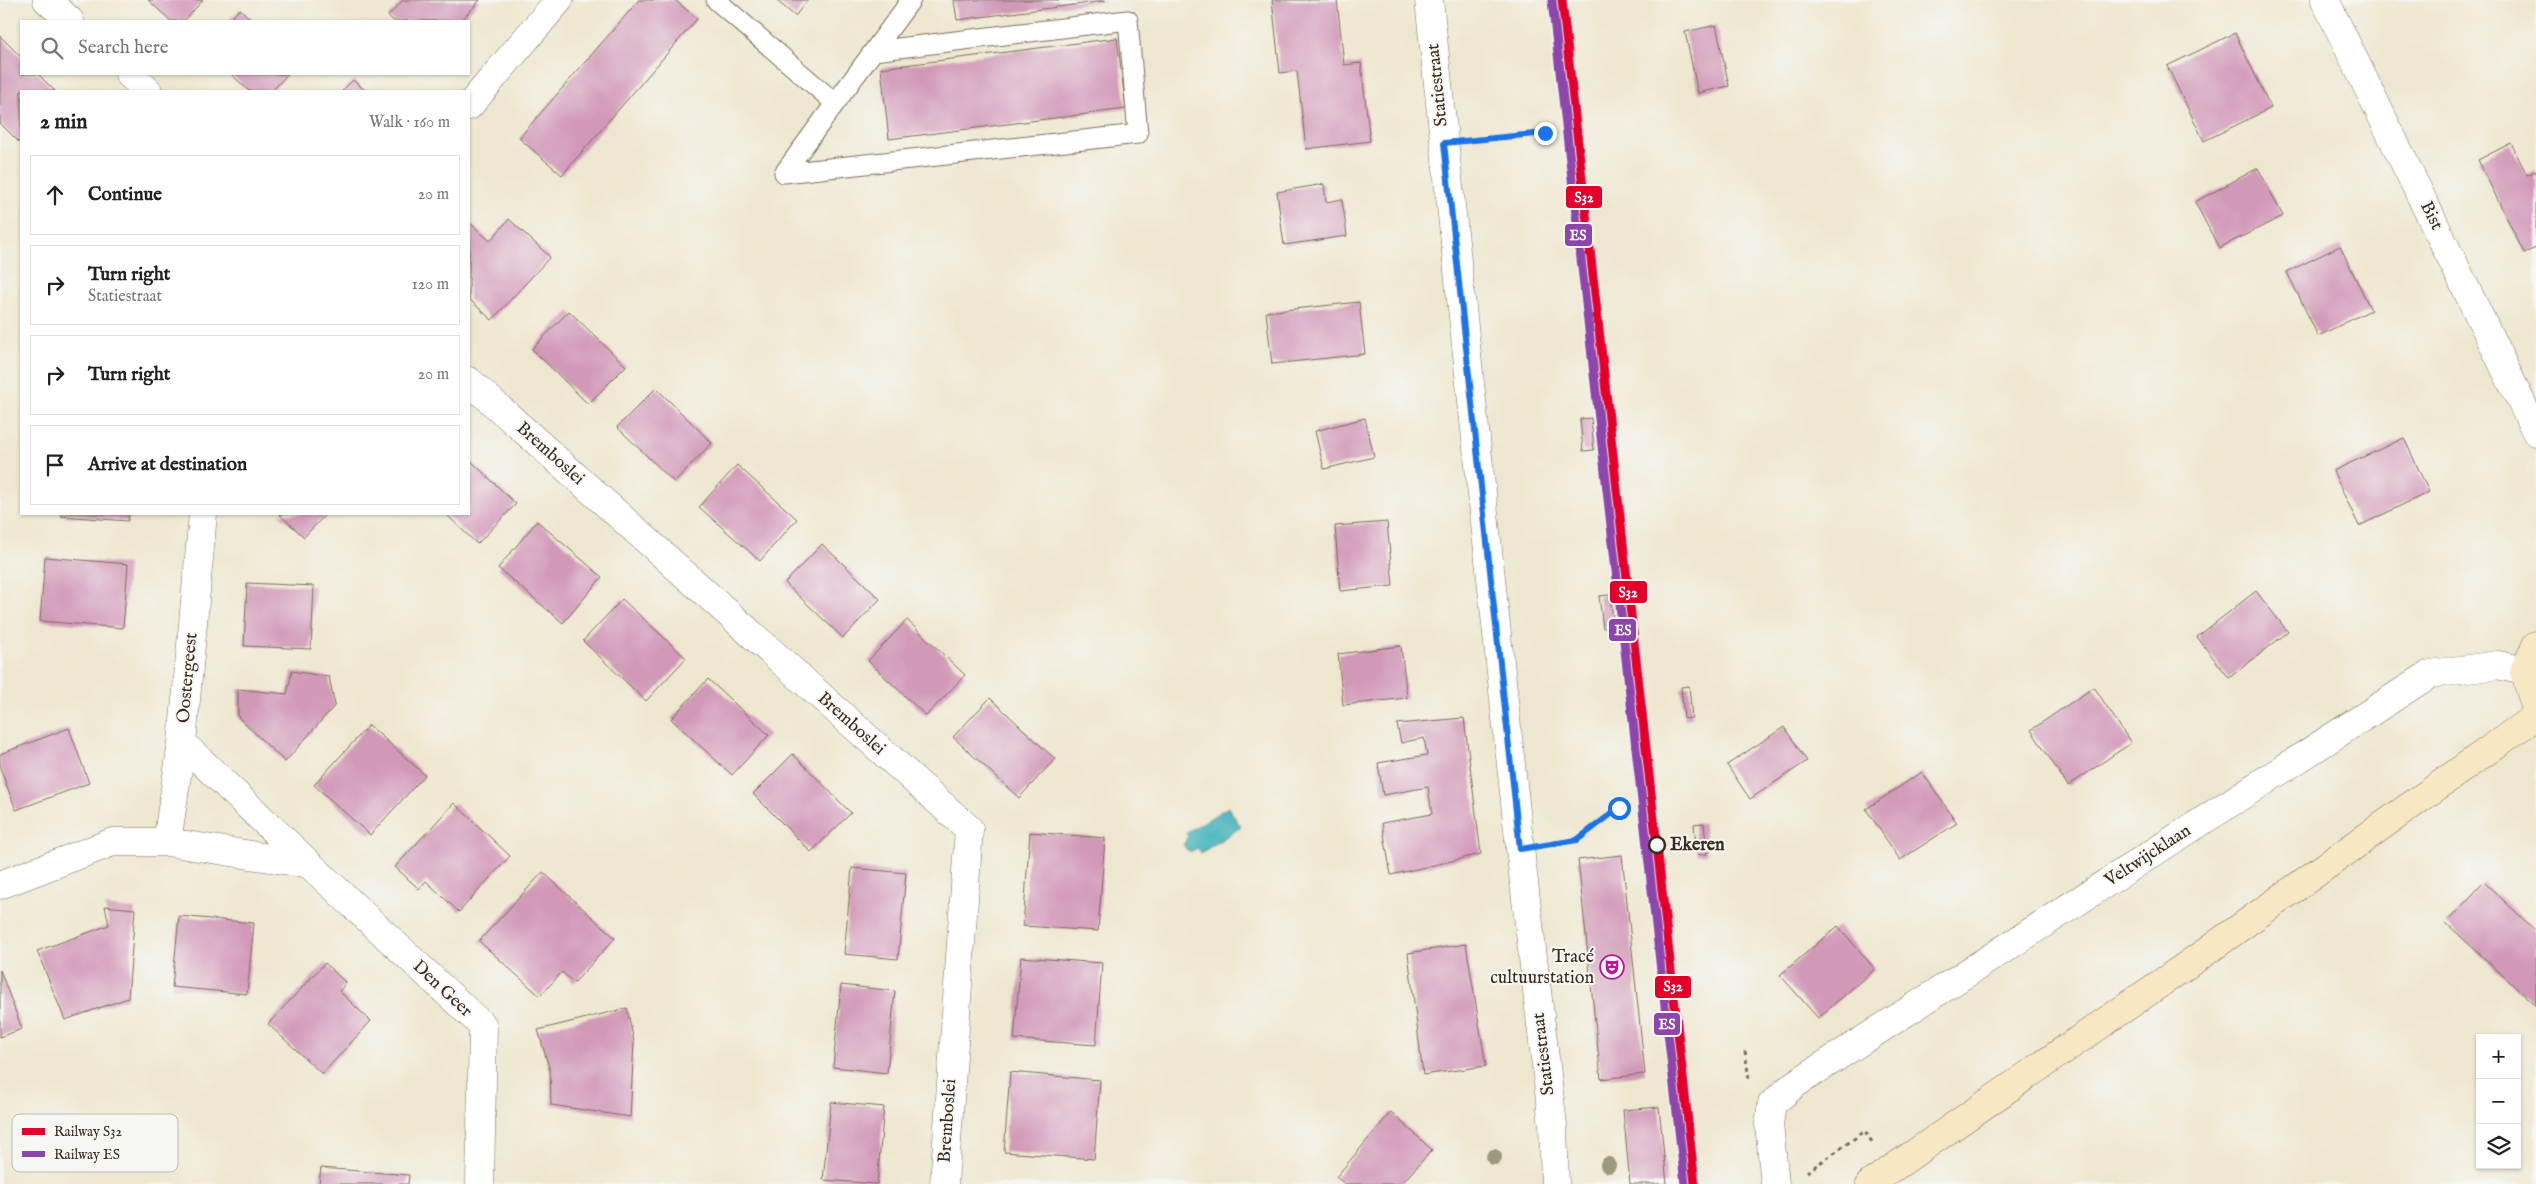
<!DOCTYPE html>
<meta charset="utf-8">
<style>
:root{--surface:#fff;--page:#f2f2f2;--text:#222;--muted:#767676;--line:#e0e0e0}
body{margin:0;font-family:"IM FELL English",serif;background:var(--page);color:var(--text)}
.controls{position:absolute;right:15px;bottom:15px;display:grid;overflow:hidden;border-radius:0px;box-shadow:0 1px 4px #0004}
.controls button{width:45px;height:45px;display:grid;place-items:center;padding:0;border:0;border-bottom:1px solid var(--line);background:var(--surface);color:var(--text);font:25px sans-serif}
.stop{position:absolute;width:15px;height:15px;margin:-11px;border:4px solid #1a73e8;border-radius:50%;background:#fff}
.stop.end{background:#1a73e8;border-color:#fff;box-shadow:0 1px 5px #0008}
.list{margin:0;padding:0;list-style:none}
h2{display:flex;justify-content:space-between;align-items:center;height:65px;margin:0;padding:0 20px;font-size:21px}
h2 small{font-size:16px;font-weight:400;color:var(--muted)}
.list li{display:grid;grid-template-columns:32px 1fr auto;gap:15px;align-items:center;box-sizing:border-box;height:80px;margin:0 10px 10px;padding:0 10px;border:1px solid var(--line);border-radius:0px}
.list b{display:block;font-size:19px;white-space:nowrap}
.list p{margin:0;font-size:16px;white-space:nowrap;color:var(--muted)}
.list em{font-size:16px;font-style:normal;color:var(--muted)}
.icon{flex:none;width:28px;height:28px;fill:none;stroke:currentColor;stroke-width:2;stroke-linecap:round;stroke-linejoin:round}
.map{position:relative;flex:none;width:2536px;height:1184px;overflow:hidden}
.search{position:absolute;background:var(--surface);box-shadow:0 1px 4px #0004;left:20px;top:20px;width:450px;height:55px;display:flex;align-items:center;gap:12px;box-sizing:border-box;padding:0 18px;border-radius:0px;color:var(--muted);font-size:19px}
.panel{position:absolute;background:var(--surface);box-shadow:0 1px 4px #0004;left:20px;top:90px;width:450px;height:425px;border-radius:0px}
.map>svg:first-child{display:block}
.water{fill:#41b1ba;stroke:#3e6e6c}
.building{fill:#d198b8}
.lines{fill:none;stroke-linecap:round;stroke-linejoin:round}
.lane-casing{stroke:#7a6c5c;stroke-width:21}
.street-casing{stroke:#7a6c5c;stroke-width:29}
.secondary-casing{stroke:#7a6c5c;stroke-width:29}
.path{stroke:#7a6c5c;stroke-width:3;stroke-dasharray:4 4;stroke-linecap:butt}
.lane{stroke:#fff;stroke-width:19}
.street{stroke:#fff;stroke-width:28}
.secondary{stroke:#f8e7c3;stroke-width:28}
.rail-1-casing{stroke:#f6f6f2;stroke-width:12}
.rail-2-casing{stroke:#f6f6f2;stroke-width:12}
.rail-1{stroke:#e4002b;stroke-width:9}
.rail-2{stroke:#8e44ad;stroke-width:9}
.tree{fill:#9c9a7e}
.route{stroke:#1a73e8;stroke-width:6}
.stop-dot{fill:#f6f6f2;stroke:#3b2a1e;stroke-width:2.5}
.labels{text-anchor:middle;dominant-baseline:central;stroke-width:4;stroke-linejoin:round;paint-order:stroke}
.street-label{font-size:18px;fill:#3b2a1e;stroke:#f6f6f2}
.stop-label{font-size:18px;font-weight:bold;fill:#3b2a1e;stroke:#f6f6f2;text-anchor:start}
.poi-label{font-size:18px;fill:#3b2a1e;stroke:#f6f6f2;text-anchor:end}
.key{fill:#f6f6f2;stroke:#beb9b2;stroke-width:1}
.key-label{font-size:14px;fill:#3b2a1e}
.line-badge{stroke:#f6f6f2;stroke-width:2}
.badge-label{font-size:14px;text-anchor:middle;font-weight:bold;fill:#fff}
</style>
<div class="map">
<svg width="2536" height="1184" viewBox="0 0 2536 1184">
<rect width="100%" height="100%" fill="#f6f6f2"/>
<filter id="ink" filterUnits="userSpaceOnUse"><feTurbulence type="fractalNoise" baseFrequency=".02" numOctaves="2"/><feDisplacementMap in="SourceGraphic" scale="10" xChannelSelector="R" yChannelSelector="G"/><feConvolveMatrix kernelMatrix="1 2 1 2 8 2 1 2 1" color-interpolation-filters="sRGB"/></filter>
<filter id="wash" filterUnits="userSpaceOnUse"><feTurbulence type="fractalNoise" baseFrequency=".0096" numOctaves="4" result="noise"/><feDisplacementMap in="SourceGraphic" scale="20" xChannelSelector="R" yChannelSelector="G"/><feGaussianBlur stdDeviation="1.12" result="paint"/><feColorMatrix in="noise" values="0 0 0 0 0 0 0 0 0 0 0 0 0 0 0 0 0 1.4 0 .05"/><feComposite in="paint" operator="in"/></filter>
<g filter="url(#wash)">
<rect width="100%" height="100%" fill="#eee7cf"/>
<!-- water -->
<path class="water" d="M1228,807L1241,827L1201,853L1198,848L1189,852L1183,845L1188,836L1186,833Z"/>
<g id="blocks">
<!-- building -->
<path class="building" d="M148,0H203L184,21H171Z
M403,0H480L461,21H394L388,16Z
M639,0H675L697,19L562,175L519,138Z
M776,0H808L795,16Z
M954,0H1105V1L957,20Z
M1272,0H1337L1344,65L1361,63L1370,141L1306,149L1297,71L1280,73Z
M240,9L253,21H228Z
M1716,25L1729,86L1698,93L1685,32Z
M2235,33L2271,108L2204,141L2167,66Z
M0,36L21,57V74H38L55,91H21V140L19,142L0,123Z
M1117,38L1126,109L889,139L881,68Z
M231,74H288L272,91H249Z
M353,80L366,91H342Z
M2511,143L2527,175L2536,171V248L2524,253L2478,160Z
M2258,168L2283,216L2219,248L2195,202Z
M1324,184L1326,202L1342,199L1347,236L1284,245L1277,192Z
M509,219L550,257L492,320L469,299V222L490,241Z
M2340,246L2371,310L2318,336L2287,272Z
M1359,302L1365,354L1272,364L1266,312Z
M569,311L626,366L588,404L532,349Z
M656,388L712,443L674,482L617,427Z
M1365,418L1374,457L1324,469L1315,431Z
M1591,418L1594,450L1583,451L1580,419Z
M2404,438L2429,492L2359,526L2333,471Z
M469,459L516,504L477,544L446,514H469Z
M737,465L797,519L760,561L699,507Z
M62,514H129L128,521L61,516Z
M279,514H326L304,537Z
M537,521L602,577L563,623L498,568Z
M1387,522L1393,586L1340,591L1335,526Z
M822,544L880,599L843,638L785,583Z
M45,557L128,564L123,628L40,621Z
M247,583L314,586L311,649L244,646Z
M2256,591L2288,632L2229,678L2197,637Z
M1610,595L1614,627L1603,628L1599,596Z
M622,599L686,658L646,701L583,641Z
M907,620L965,675L926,716L868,661Z
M1401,646L1407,698L1343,705L1338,654Z
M292,671L329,677L335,705L285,762L238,717V689L287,694Z
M708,679L769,735L732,775L671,719Z
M1689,686L1692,718L1684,719L1681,687Z
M2094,687L2131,743L2068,786L2031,730Z
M990,698L1055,759L1019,798L953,737Z
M1464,718L1481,854L1391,875L1382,823L1432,814L1428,787L1383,795L1378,763L1427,755L1424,738L1401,743L1397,724Z
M369,725L425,775L370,835L314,785Z
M1784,727L1807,761L1750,799L1727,765Z
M69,728L89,783L16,810L0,768V754Z
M793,754L851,813L811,852L753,794Z
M1922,772L1957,823L1900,860L1866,809Z
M454,803L510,856L459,912L426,881L419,889L395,867Z
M1704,823L1707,854L1697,855L1694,824Z
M1030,832L1105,838L1098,931L1023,926Z
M1622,855L1645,1074L1601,1079L1578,860Z
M852,868L906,873L898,959L844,954Z
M543,872L615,938L574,983L562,972L540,996L479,941Z
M2484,882L2536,931V1006L2446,923Z
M105,906L135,909L128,998L65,1020L37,951L109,925Z
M179,916L254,923L247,994L172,987Z
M1838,926L1875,969L1818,1018L1780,975Z
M1466,944L1486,1066L1423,1075L1408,953Z
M1021,957L1102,963L1096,1045L1014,1039Z
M325,963L346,983L339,991L371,1021L322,1074L268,1024Z
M0,970L22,1029L0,1037Z
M841,985L895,991L887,1073L833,1067Z
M627,1008L634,1042L630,1117L551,1105L550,1071L538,1030Z
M1010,1072L1100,1080L1094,1159L1004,1152Z
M831,1102L884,1107L877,1184L823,1180Z
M1659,1107L1667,1184H1630L1623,1110Z
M1391,1112L1432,1150L1401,1184H1345L1336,1177Z
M321,1168L409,1175L408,1184H319Z"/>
</g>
</g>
<g filter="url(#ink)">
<use href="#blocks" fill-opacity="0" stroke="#7a6c5c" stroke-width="1"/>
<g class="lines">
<!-- lane casing -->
<g class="lane-casing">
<path id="lane" d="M716,0L835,103
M784,173L1138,134L1128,20L874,51
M784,173L911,0"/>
</g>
<!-- street casing -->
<g class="street-casing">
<path id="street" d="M47,0L70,21
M1429,0L1520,849L1553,1125L1555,1184
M2325,0L2536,432
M129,74L148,91
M469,106L559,0
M469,381L969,829L944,1184
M182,743L309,864
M167,842L182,743L203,514
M0,885L113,842H167L309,864L483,1026L480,1184
M1775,1184L1769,1124L1772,1104L1795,1084L2430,674L2498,665L2524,671"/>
</g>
<!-- secondary casing -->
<g class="secondary-casing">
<path id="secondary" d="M2536,645L2524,671L2536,709
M1870,1184L2200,956L2536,716"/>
</g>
<!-- path -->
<path class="path" d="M1477,139L1545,133
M1553,843L1577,840L1619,808
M1745,1051L1749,1080
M1807,1172L1865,1131L1872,1142"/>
<!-- lane -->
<use href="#lane" class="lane"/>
<!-- street -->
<use href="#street" class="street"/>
<!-- secondary -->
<use href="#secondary" class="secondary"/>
<!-- rail-1 casing -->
<g class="rail-1-casing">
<path id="rail-1" d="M1562,0L1695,1184"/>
</g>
<!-- rail-2 casing -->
<g class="rail-2-casing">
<path id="rail-2" d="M1552,1L1685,1184"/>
</g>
<!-- rail-1 -->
<use href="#rail-1" class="rail-1"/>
<!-- rail-2 -->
<use href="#rail-2" class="rail-2"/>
</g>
<!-- trees -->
<g class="tree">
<circle cx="1494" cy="1157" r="8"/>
<circle cx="1608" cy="1165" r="8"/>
</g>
</g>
<g class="lines" filter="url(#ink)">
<!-- route -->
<path class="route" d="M1545,133L1444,143L1520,849L1577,840L1619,808"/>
</g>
<!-- icons -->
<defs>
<g id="theatre-ring" transform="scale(1.25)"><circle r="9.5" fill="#f6f6f2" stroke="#b5179e" stroke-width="1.5"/><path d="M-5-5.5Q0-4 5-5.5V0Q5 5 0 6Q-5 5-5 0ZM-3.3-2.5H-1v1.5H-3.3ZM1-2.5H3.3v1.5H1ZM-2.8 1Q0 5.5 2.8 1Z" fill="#b5179e"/></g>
</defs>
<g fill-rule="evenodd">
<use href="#theatre-ring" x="1612" y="967"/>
</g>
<!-- markers -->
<circle class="stop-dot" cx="1657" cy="845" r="8"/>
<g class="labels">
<!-- street labels -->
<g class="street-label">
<text transform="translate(1438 85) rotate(-96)">Statiestraat</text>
<text transform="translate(2431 216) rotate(64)">Bist</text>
<text transform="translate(550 454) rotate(42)">Bremboslei</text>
<text transform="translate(188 678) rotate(-85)">Oostergeest</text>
<text transform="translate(851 724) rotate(42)">Bremboslei</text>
<text transform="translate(2148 856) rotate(-33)">Veltwijcklaan</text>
<text transform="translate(442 989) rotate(43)">Den Geer</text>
<text transform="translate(1544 1054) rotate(-97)">Statiestraat</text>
<text transform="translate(948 1121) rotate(-86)">Bremboslei</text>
</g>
<!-- stop labels -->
<g class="stop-label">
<text x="1670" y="845">Ekeren</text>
</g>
<!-- poi labels -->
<g class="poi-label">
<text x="1594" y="957">Tracé<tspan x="1594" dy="21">cultuurstation</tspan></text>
</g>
</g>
<!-- legend -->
<rect x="12" y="1114" width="166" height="58" rx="8" class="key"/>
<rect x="22" y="1128" width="23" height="7" fill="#e4002b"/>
<rect x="22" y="1151" width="23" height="6" fill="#8e44ad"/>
<g class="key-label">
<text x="54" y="1136">Railway S32</text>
<text x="54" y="1159">Railway ES</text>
</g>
<g class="line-badge">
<rect x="1565" y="185" width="38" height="24" rx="5" fill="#e4002b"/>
<rect x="1564" y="223" width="29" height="24" rx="5" fill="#8e44ad"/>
<rect x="1609" y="580" width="39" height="24" rx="5" fill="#e4002b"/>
<rect x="1608" y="618" width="29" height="24" rx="5" fill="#8e44ad"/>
<rect x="1654" y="975" width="38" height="24" rx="5" fill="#e4002b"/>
<rect x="1653" y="1012" width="28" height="24" rx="5" fill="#8e44ad"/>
</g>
<g class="badge-label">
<text x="1584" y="202">S32</text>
<text x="1578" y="240">ES</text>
<text x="1628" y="597">S32</text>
<text x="1623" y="635">ES</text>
<text x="1673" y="991">S32</text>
<text x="1667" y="1029">ES</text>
</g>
</svg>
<div class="controls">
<button>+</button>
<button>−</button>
<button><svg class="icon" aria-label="layers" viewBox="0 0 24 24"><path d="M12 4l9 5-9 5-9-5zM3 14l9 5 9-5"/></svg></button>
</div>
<div class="stop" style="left:1619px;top:808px"></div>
<div class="stop end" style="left:1545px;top:133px"></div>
<div class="search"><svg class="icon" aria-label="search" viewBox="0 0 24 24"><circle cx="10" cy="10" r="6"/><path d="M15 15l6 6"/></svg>Search here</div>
<section class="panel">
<h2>2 min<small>Walk · 160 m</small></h2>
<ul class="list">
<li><svg class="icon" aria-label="ahead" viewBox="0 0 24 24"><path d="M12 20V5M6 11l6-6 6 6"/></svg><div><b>Continue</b></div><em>20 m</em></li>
<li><svg class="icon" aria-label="right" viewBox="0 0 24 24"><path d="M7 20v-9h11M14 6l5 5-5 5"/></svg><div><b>Turn right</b><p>Statiestraat</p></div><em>120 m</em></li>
<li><svg class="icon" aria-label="right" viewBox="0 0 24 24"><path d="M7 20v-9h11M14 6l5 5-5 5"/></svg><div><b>Turn right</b></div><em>20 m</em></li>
<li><svg class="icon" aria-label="arrive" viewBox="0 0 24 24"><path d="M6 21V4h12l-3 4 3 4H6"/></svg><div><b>Arrive at destination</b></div></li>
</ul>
</section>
</div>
